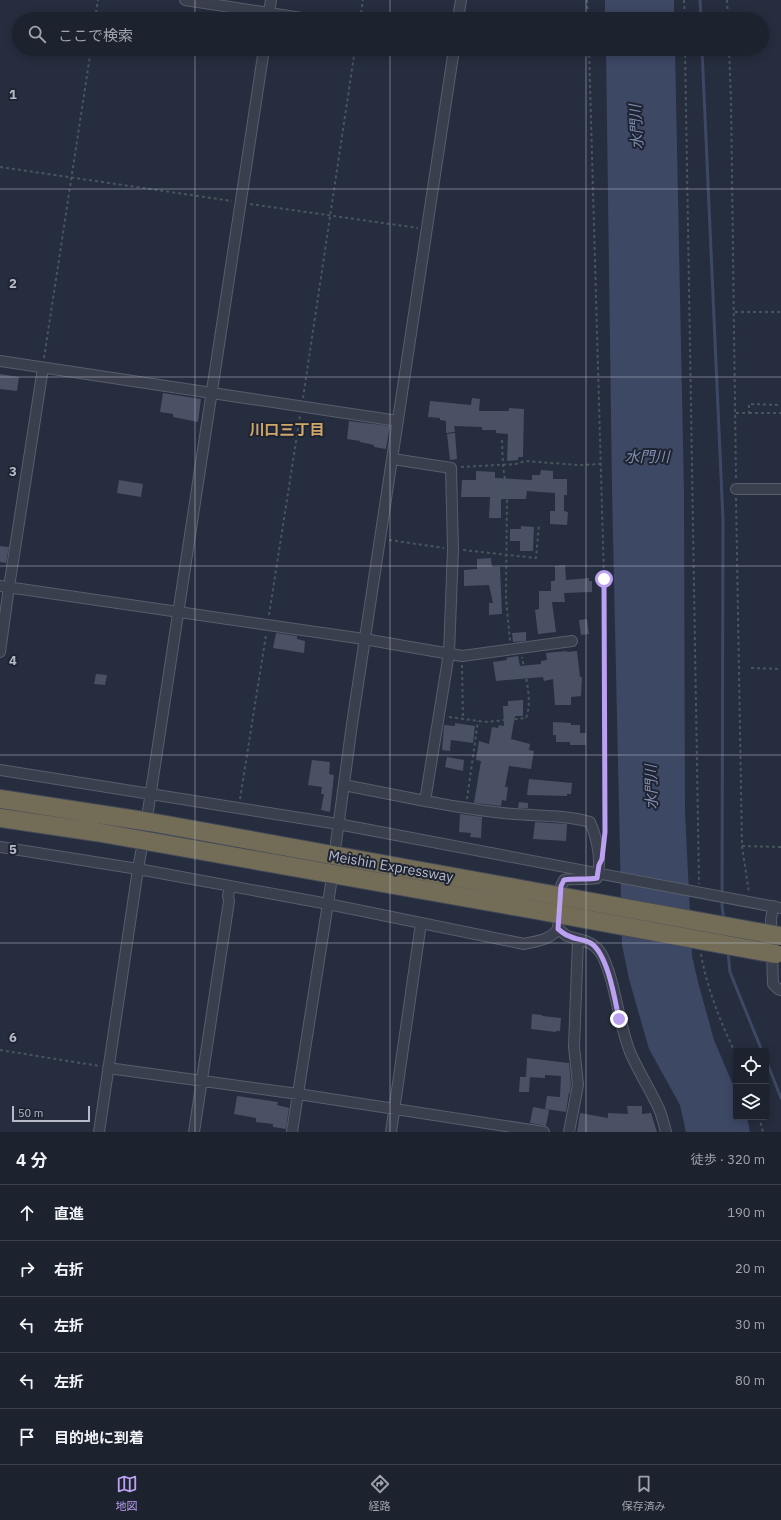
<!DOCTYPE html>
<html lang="ja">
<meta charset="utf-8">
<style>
:root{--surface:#1c222e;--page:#252a36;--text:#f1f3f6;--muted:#a0a4aa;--line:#3a3f4a;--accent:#bca0f2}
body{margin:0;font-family:"IBM Plex Sans","Noto Sans JP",sans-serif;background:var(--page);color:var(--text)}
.controls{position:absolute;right:12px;bottom:12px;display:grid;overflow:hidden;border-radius:4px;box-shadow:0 2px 10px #0003}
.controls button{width:36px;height:36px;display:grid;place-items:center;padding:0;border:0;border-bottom:1px solid var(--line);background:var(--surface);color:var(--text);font:20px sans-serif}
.scale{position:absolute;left:12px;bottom:10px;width:78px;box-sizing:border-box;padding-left:4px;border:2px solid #b7bbc9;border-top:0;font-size:11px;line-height:14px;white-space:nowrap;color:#b7bbc9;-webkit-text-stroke:3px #1f2433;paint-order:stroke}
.stop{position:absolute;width:12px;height:12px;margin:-9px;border:3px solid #bca0f2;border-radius:50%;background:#fff}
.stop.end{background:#bca0f2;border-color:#fff;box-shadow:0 1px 4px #0008}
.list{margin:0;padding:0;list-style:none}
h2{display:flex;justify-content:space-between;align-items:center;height:52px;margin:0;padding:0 16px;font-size:17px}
h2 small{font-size:13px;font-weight:400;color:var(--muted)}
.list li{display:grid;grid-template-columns:26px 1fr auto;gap:12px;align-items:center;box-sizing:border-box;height:56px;padding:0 16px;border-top:1px solid var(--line)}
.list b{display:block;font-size:15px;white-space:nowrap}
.list em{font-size:13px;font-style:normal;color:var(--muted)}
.icon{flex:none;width:22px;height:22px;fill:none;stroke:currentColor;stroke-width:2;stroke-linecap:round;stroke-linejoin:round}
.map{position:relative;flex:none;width:781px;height:1132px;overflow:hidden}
.search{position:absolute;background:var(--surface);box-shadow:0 2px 10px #0003;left:12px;right:12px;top:12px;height:44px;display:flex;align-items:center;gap:10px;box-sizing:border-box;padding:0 14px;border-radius:22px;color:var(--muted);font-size:15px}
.sheet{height:332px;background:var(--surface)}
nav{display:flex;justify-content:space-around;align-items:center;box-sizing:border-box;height:56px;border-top:1px solid var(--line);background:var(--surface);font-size:11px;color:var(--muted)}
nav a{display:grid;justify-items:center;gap:2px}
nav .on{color:var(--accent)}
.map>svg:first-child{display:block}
.water{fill:#3d4865}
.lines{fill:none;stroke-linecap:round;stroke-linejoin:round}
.stream{stroke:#3d4865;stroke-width:3}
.building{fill:#4b5165}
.street-casing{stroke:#585d6c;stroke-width:12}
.highway-casing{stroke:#454a59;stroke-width:20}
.path{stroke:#46565c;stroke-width:2;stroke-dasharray:3 3;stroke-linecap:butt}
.street{stroke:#3a3f4e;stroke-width:10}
.highway{stroke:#736d58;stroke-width:18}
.highway-bridge-casing{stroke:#454a59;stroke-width:20;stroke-linecap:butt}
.highway-bridge{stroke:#736d58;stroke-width:18}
.route{stroke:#bca0f2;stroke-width:5}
.grid{fill:none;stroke:#b7bbc9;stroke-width:1;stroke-opacity:0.55}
.labels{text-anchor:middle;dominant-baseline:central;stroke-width:4;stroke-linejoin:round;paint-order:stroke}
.street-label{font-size:14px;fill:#b7bbc9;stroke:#1f2433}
.water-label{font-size:15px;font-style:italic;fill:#808dae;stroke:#1f2433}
.neighbourhood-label{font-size:15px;font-weight:bold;fill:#cfa76c;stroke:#1f2433}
.grid-label{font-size:13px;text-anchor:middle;font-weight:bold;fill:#b7bbc9;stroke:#1f2433;stroke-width:4;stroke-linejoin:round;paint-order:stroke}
</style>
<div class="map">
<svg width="781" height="1132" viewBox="0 0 781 1132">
<rect width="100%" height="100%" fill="#262d3e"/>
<!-- water -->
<path class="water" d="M605,0H674V19H605Z
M606,49H675L684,493L685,811L692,956L698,982L714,1040L736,1092V1117H747L750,1132H686L680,1105L649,1049L629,979L622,945L612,490Z"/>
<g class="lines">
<!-- stream -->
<path class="stream" d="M700,0L701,19
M702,49L723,520L722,906L724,921
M728,952L730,972L762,1051
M766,1060L781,1098"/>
</g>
<!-- building -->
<path class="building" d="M0,374L19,377L17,391L0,389Z
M163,393L201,399L198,422L173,417V414L160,412Z
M472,398L480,399L479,411H509V408L524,409L523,457H518V460L507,461L508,434L496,433V430H482V427L454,426L455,432L446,433V421L440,420V418L428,417L430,401L471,405Z
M349,421L390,426L386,449L374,447V445L360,442V441L347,439Z
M455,433L457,459L450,460L447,434Z
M541,470L553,471V479H567V495H564V511L568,512L567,525L550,524V511H555V493L527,491L526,499H501V518H489L490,497H461L462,480H476V471L495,472V478L532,480V475H540Z
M119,480L143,484L141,497L117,493Z
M521,526L534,527L533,551H520V541H510V529H521Z
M0,546L9,547L6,563L0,562Z
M491,558L492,567H500L502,614L489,615V603H493L489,585L464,586V570L477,569V559Z
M565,565L566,580L589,578V581H592V592L564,593L565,602H552L556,632L538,634L535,610L539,609V591H551V581H555V566Z
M587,619L589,634L581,635L579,620Z
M526,632V641L513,642L512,633Z
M276,633L297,636V639L305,641L304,653L273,648Z
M567,651V652L577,651L580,677H582L581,696L571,697V705H555L553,679L544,681L543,677L496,681L493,662L507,660L506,658L518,656L520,666L541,664V661L547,660L546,653Z
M96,674L107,675L105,685L94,684Z
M523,700V716H515L511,739L530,744L529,750L534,751L531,769L509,766L505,787H508L506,801L502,800L501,806L474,803L481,761L476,760L479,741L489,744L492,727L498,728L499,725L504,726L503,706H508V701Z
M553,722L571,723V725H580V733H586V745H570V742H556V735H553Z
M455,723L475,726L473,743L451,740L450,751L442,750L444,725L455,726Z
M447,757L464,760L463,771L445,767Z
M312,760L330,762L329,774L334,775L330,812L321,810L324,794H321L322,787L308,785Z
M529,779L572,783L571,794H567V796L527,795Z
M519,802L528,803V808H518Z
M460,814L482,817L481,838L470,837L471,833L459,832Z
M535,822L567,824L566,841L533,839Z
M532,1014L542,1015V1016L561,1018L560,1031H556V1032L531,1029Z
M527,1058L569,1063L571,1085L570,1093H569L566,1112L545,1109L547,1096L560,1097L561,1076L545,1075V1078L526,1077Z
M520,1077H530L529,1092H519Z
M237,1096L278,1102L277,1105L289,1108L286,1129L273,1127V1124L256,1122V1118L234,1114Z
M627,1106H642V1114L651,1113L657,1132H577L580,1113L608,1118V1113L628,1114Z
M533,1107L549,1110L546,1126L530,1123Z"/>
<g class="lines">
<!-- street casing -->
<g class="street-casing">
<path id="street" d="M185,0L308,19
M268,18L271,0
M458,19L461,0
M0,361L398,421
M736,489H781
M0,586L364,639L462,656L572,641
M0,652L9,587L43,368
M0,770L338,824L781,908
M344,785L425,801L449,653L453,549L451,468L393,459
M148,811L264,49
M336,843L352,724L454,49
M0,847L138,869L328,904L524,944C537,941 550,940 558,929L561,886L564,880C575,878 586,880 597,878C602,861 597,838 590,822C565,815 540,816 514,814C484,812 454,806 425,801
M773,906L771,920L773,984L778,989L781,990
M558,929L567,936L578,939L574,1047L578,1085L569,1132
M578,939C588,941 597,946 602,955C616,983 618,1022 630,1052C638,1071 650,1089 659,1109C662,1116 664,1124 666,1132
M108,1068L298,1094L544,1132
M99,1132L138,869L141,852
M194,1132L229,901L228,896L230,886
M292,1132L331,884
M391,1132L421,923"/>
</g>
<!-- highway casing -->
<g class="highway-casing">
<path id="highway" d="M0,799L150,822L526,890
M0,818L96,832L525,908"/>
</g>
<!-- path -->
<path class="path" d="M587,0L588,19
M684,0L685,19
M727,0L728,19
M95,19L98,0
M360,19L363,0
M589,49L604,579L605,833
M685,49L699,884
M729,49L731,100L736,480
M0,167L232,201
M250,204L418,228
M735,312H781
M44,358L91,49
M303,398L355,49
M736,413H749V404L781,405
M749,413H781
M502,440L503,466L507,493L506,598L510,641
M461,467L516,464L525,461L578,465L601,464
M736,498L742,846L749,893
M389,540L444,548
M463,550L536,558L539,524
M269,615L300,416
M462,665L463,719
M751,668L781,669
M449,717L486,722L526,718C533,700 525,676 522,657
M240,799L266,635
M467,799L478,721
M742,846L781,847
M701,954C707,989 721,1023 736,1055
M0,1050L99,1066
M759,1117L763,1132"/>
<!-- street -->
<use href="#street" class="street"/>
<!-- highway -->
<use href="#highway" class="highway"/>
<!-- highway-bridge casing -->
<g class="highway-bridge-casing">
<path id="highway-bridge" d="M526,890L780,936
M525,908L776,954"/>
</g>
<!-- highway-bridge -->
<use href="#highway-bridge" class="highway-bridge"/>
</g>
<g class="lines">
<!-- route -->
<path class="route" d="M604,579L605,832L602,859L599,865L597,878C586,880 575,878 564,880L561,886L558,929C562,932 565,935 569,936C576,940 585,939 592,944C608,956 615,1000 619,1019"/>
</g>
<!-- grid -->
<path class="grid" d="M195,0V19M390,0V19M586,0V19M195,49V1132M390,49V1132M586,49V1132M0,189H781M0,377H781M0,566H781M0,755H781M0,943H781"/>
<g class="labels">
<!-- street labels -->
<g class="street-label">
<text transform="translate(391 866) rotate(10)">Meishin Expressway</text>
</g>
<!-- water labels -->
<g class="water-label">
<text transform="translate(636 127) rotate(-93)">水門川</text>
<text x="647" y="456">水門川</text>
<text transform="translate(651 787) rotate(-91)">水門川</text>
</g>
<!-- neighbourhood labels -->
<g class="neighbourhood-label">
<text x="287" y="429">川口三丁目</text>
</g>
</g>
<g class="grid-label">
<text x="13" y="99">1</text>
<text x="13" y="288">2</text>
<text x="13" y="476">3</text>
<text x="13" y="665">4</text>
<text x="13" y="854">5</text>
<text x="13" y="1042">6</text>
</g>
</svg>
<div class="controls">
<button><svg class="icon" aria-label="locate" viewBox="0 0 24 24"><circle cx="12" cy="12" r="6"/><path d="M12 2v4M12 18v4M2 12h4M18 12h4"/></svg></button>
<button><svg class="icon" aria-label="layers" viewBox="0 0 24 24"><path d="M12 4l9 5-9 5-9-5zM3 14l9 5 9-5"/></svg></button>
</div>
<div class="scale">50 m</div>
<div class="stop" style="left:604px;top:579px"></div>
<div class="stop end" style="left:619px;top:1019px"></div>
<div class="search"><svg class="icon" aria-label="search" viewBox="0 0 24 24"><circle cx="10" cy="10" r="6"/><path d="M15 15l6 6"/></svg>ここで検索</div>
</div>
<section class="sheet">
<h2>4 分<small>徒歩 · 320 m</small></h2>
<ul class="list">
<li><svg class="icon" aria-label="ahead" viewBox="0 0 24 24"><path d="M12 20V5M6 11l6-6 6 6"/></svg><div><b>直進</b></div><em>190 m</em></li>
<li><svg class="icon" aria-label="right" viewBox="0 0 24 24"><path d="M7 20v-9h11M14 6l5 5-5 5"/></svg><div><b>右折</b></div><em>20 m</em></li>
<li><svg class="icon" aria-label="left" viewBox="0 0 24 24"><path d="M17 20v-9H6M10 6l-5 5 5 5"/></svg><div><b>左折</b></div><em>30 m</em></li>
<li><svg class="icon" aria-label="left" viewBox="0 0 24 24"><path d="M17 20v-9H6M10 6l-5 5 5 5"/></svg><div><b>左折</b></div><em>80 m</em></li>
<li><svg class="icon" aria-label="arrive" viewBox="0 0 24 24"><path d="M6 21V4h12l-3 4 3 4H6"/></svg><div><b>目的地に到着</b></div></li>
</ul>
</section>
<nav>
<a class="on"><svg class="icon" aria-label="map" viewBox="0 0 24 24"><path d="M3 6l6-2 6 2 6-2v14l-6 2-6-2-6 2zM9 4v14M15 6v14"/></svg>地図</a>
<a><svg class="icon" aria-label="directions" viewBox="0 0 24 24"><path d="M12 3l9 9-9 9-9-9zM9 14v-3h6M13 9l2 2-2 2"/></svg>経路</a>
<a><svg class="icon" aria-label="saved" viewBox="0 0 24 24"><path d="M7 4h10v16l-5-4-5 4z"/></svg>保存済み</a>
</nav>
